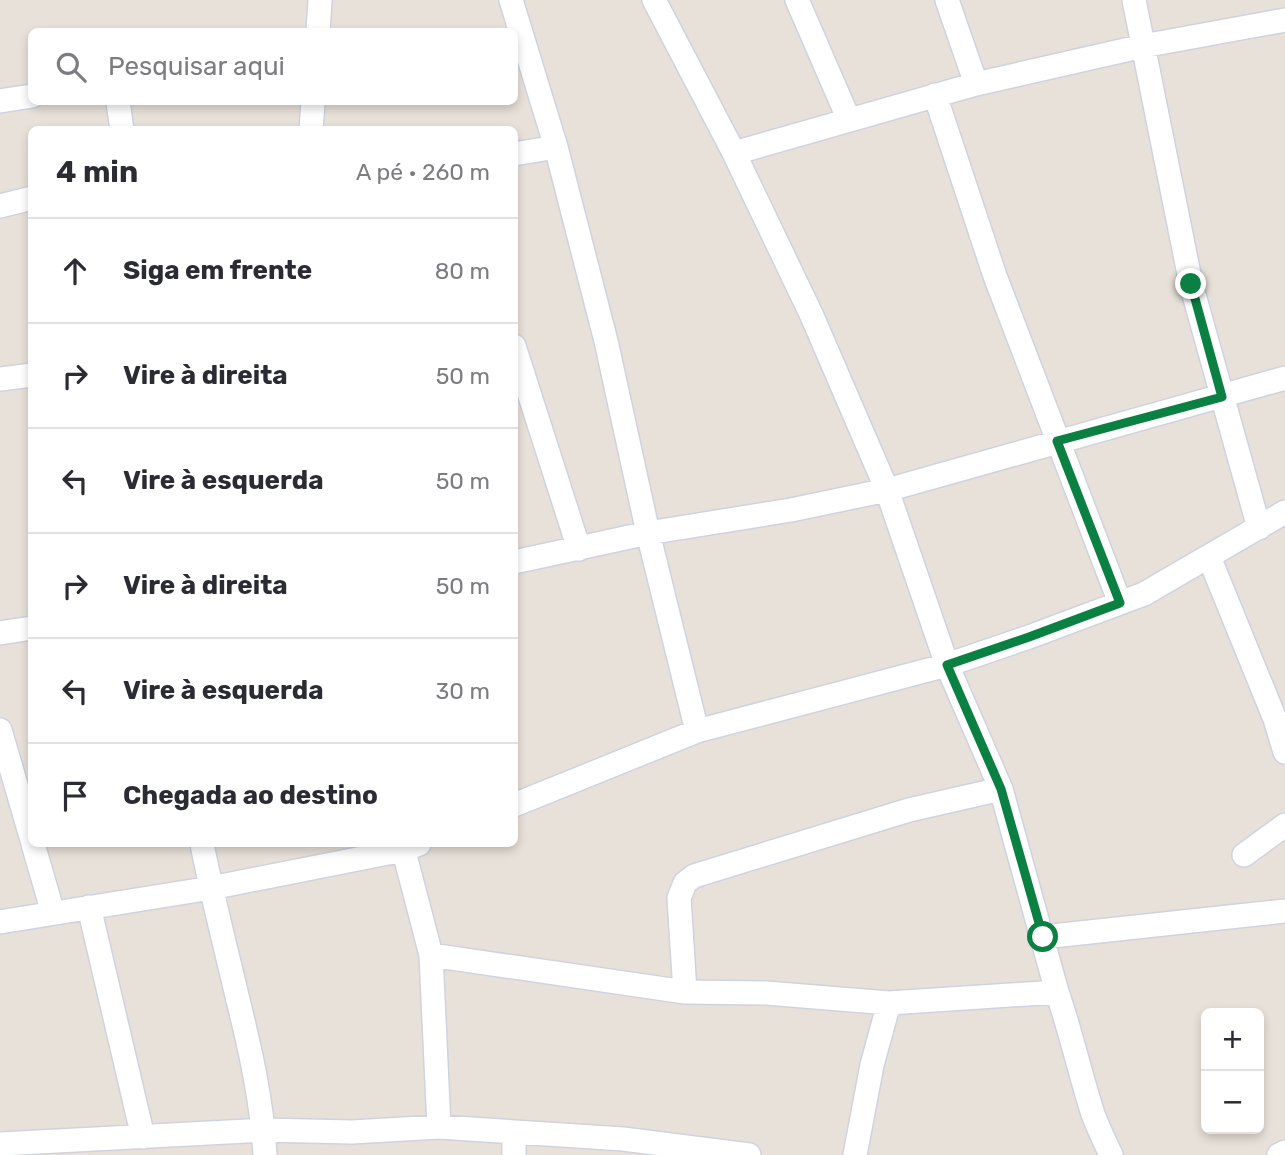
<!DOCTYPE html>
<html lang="pt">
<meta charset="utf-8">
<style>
:root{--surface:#fff;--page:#f7f7f7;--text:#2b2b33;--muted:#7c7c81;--line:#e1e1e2}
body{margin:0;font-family:Rubik,sans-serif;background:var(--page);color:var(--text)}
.controls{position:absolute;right:21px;bottom:21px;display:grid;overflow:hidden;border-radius:10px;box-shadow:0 4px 10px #0003}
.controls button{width:63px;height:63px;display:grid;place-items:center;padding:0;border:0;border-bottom:2px solid var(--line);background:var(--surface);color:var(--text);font:35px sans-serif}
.stop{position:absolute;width:21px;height:21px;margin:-16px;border:5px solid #0b8043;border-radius:50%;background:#fff}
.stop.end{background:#0b8043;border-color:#fff;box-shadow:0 2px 7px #0008}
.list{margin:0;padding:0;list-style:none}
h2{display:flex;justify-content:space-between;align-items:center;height:91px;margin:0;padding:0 28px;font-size:30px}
h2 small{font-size:23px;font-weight:400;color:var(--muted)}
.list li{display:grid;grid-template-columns:46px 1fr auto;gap:21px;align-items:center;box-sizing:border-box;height:105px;padding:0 28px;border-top:2px solid var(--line)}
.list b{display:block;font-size:26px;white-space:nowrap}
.list em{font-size:23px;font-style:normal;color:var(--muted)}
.icon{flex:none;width:38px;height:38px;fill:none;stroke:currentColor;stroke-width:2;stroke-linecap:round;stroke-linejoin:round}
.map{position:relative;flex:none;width:1285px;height:1155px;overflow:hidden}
.search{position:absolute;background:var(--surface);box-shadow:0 4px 10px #0003;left:28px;top:28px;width:490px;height:77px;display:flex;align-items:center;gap:18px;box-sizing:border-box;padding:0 24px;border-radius:10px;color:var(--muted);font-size:26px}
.panel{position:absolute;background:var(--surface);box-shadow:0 4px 10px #0003;left:28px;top:126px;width:490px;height:721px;border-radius:10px}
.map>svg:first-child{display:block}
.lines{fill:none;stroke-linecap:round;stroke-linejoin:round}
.minor-casing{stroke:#cfd3df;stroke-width:26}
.minor{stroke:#fff;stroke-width:23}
.route{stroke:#0b8043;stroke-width:9}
</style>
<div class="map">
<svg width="1285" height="1155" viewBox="0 0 1285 1155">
<rect width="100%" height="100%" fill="#e8e1d9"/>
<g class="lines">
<!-- minor casing -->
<g class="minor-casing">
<path id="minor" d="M511,0L556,147L606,341L648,533L697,731
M654,0L734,153L812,316L887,490L947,665L1001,789L1057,992C1071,1032 1080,1074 1093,1114C1098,1128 1105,1142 1111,1155
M797,0L849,120
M947,0L976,84
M1134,0L1191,284L1259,528
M318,32L320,0
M935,95L995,276L1120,603
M0,101L32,96
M118,102L122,130
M311,130L313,102
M734,153L976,84L1143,46L1285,20
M514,154L556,147
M0,206L32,198
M514,346L579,549
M0,379L32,375
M1209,557L1275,719L1285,752
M514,562L648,533L791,510L887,490L1285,378
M0,633L32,628
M0,730L32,840
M514,805L697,731L947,665L1029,637L1144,594L1285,512
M33,844L53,913
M202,844C212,895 225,945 237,996C250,1048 262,1101 265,1155
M402,844L431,955L439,1127
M1244,855L1285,825
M89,907L143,1137
M0,922L211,888L403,850L419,844
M1043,937L1285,911
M431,955L685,992L766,993L889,1003L1057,992
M685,992L679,898L685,883L694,876L909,810L1001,789
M514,1133V1155
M0,1144L264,1130L352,1132L439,1127L623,1139L749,1155
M855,1155L872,1065L889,1003
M1279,1155L1285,1152"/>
</g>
<!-- minor -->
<use href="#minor" class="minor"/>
</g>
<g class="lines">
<!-- route -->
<path class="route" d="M1043,937L1001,789L947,665L1029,637L1120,603L1057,441L1222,397L1191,284"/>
</g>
</svg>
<div class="controls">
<button>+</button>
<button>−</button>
</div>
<div class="stop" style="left:1043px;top:937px"></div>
<div class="stop end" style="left:1191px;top:284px"></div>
<div class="search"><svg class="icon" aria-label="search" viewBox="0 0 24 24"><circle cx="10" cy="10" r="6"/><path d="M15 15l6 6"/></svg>Pesquisar aqui</div>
<section class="panel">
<h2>4 min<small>A pé · 260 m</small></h2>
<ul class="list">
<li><svg class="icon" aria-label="ahead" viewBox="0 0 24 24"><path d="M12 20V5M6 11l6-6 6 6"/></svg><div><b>Siga em frente</b></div><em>80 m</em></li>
<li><svg class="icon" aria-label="right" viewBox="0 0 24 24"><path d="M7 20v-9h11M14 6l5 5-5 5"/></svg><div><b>Vire à direita</b></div><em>50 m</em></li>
<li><svg class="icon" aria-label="left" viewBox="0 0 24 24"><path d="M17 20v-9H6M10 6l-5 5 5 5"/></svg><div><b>Vire à esquerda</b></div><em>50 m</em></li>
<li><svg class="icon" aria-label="right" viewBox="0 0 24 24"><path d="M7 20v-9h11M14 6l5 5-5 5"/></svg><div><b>Vire à direita</b></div><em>50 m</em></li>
<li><svg class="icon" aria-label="left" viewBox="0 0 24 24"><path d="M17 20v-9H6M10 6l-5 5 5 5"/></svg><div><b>Vire à esquerda</b></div><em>30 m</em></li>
<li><svg class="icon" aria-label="arrive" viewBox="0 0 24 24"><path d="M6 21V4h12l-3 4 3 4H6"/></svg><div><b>Chegada ao destino</b></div></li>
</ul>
</section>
</div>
